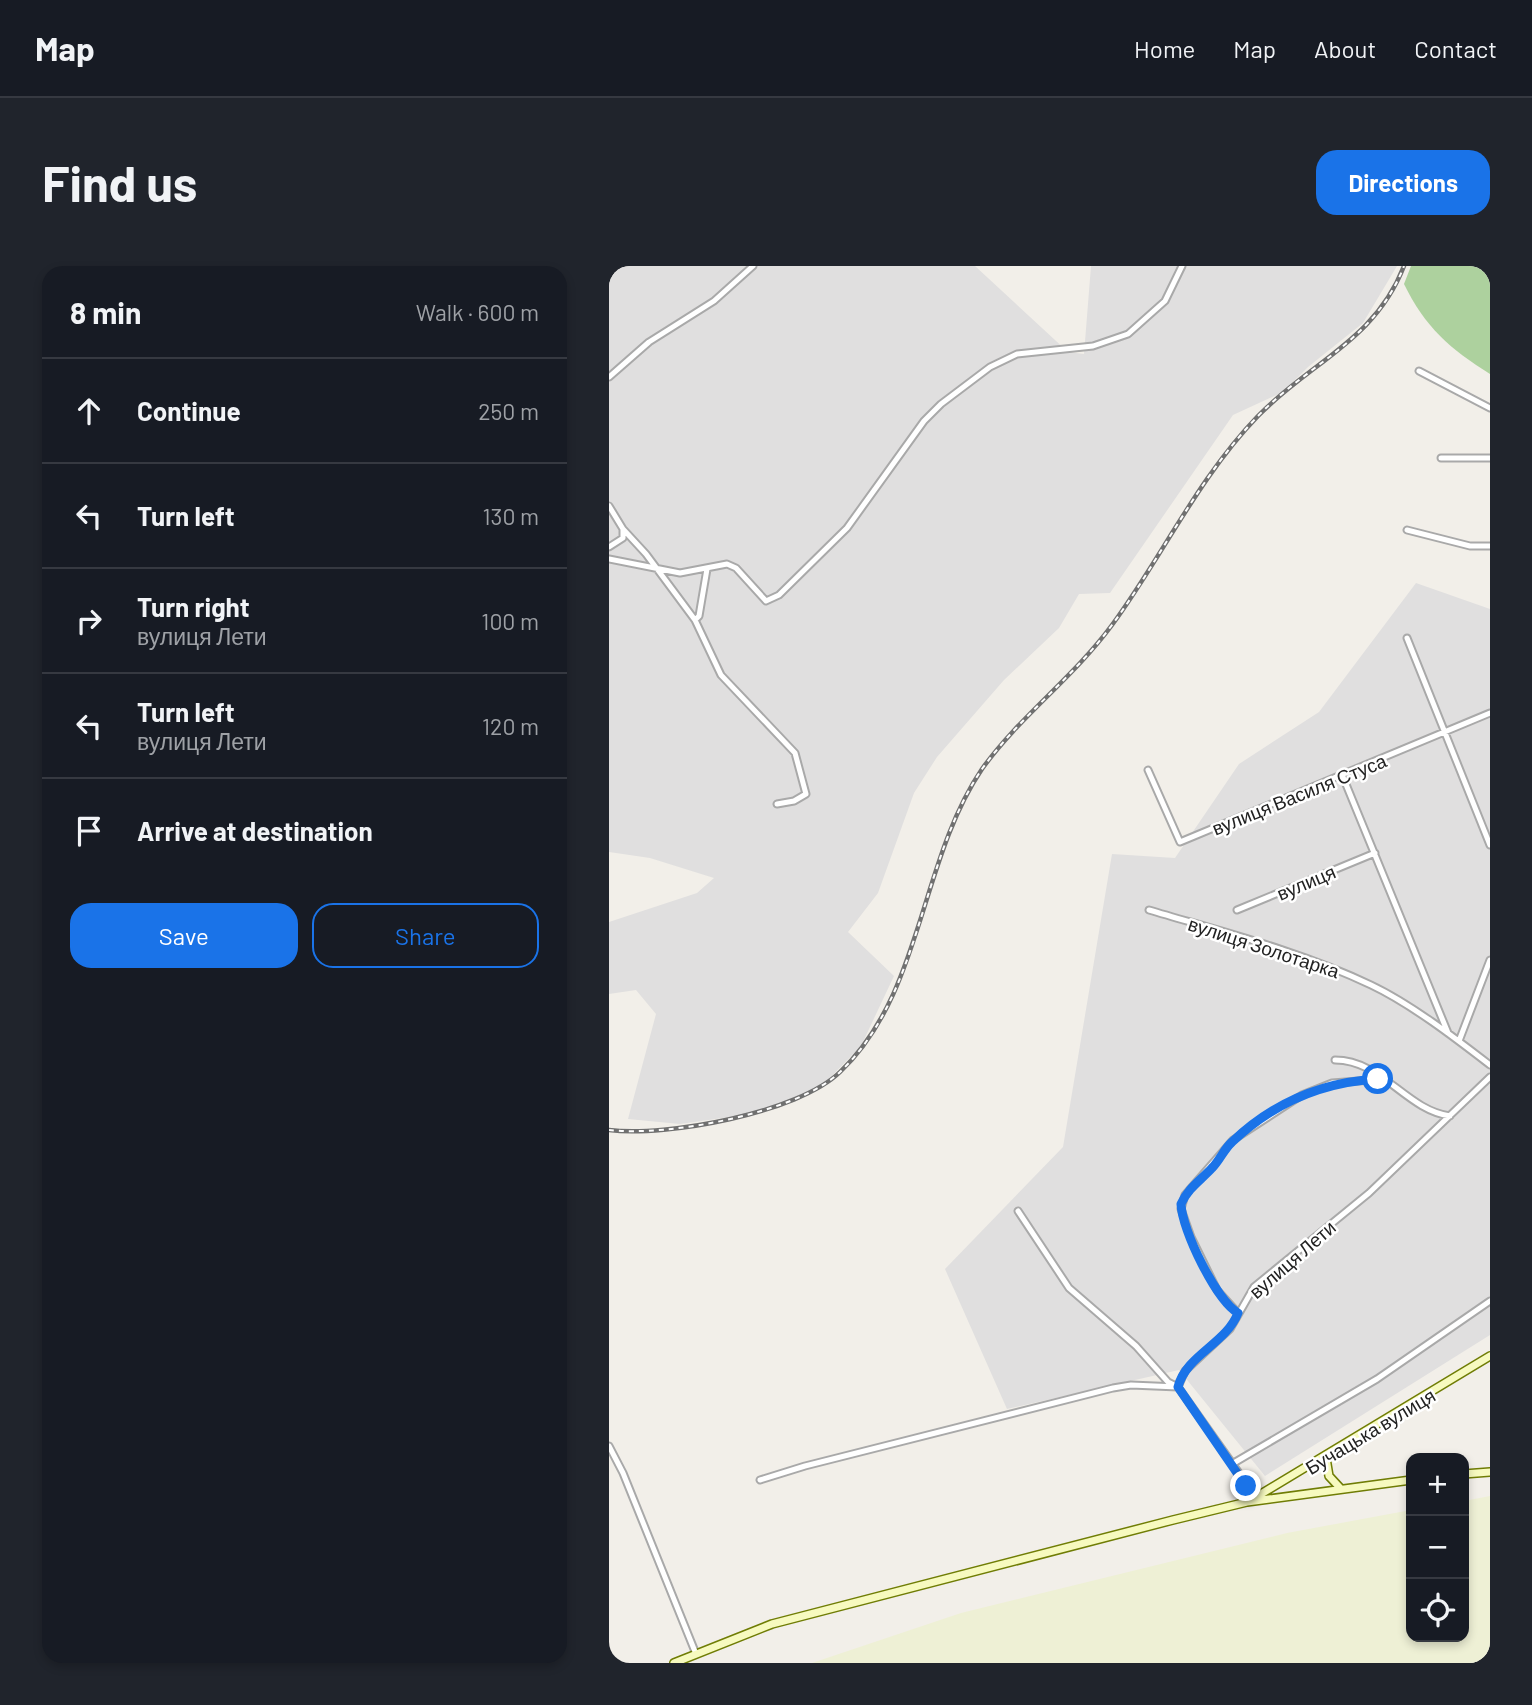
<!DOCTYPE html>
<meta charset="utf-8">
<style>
:root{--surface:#171b24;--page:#20242c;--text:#f1f3f6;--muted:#9ea1a6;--line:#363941;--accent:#1a73e8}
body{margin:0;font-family:Barlow,sans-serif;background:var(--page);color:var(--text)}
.controls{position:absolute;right:21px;bottom:21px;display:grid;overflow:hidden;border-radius:14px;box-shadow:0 4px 10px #0003}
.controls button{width:63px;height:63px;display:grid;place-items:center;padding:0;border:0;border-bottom:2px solid var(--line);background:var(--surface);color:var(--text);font:35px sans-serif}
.stop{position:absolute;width:21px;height:21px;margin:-16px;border:5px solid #1a73e8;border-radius:50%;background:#fff}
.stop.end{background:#1a73e8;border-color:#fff;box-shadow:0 2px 7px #0008}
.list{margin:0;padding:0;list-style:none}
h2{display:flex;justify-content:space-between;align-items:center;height:91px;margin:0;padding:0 28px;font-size:30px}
h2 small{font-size:23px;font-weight:400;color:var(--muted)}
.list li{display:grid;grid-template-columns:46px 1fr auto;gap:21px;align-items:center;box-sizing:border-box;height:105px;padding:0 28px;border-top:2px solid var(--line)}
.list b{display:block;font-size:26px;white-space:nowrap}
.list p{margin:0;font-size:23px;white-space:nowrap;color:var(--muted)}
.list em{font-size:23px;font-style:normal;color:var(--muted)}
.actions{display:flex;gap:14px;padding:21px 28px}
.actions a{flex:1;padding:16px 0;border:2px solid var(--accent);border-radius:21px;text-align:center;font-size:24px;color:var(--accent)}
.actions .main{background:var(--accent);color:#fff}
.icon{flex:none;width:38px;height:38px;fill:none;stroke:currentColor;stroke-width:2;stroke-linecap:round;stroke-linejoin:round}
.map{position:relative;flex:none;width:881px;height:1397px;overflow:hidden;border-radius:21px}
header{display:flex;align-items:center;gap:42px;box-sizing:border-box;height:98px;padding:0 35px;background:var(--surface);border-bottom:2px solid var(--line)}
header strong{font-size:33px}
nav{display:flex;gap:38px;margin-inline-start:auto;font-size:24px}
.intro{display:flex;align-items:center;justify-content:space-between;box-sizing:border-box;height:168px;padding:0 42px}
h1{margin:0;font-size:49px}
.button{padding:18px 32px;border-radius:21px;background:var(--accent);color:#fff;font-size:24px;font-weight:700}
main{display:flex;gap:42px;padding:0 42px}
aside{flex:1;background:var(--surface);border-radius:21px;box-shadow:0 4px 10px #0003}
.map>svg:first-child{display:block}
.residential{fill:#e0dfdf}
.farmland{fill:#eef0d5}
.forest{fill:#add19e}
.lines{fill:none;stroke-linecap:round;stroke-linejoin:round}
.minor-casing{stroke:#a9a9a9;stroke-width:9}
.secondary-casing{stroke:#707d05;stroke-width:10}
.minor{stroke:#fff;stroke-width:5}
.secondary{stroke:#f7fabf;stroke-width:7}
.rail-casing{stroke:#707070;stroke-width:4.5}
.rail{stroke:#fff;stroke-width:2;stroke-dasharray:5;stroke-linecap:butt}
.route{stroke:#1a73e8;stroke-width:9}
.labels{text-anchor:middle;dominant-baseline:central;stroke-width:5;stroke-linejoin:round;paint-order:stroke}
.street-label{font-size:19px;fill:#222;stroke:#fff}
</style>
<header>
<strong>Map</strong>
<nav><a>Home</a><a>Map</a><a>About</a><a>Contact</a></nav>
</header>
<div class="intro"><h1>Find us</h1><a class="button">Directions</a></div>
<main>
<aside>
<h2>8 min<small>Walk · 600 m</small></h2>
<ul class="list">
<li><svg class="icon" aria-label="ahead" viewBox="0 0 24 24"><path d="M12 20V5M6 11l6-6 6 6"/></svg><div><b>Continue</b></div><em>250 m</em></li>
<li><svg class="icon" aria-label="left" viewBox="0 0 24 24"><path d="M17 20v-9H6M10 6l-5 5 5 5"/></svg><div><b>Turn left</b></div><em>130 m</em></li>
<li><svg class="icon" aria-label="right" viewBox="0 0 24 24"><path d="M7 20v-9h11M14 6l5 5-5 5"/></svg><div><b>Turn right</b><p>вулиця Лети</p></div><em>100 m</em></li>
<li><svg class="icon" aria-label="left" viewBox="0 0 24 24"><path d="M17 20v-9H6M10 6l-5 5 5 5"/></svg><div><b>Turn left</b><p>вулиця Лети</p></div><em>120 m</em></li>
<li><svg class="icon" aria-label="arrive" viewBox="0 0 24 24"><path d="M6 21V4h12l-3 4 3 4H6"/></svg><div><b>Arrive at destination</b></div></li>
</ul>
<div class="actions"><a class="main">Save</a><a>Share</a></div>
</aside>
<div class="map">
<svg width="881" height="1397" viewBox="0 0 881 1397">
<rect width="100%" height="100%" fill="#f2efe9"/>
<!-- residential -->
<path class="residential" d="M0,0H366L459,86L475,88L482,0H788L754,57L699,101L674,126L624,149L501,327L470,328L450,362L395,414L328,491L305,527L269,627L239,666L285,710L252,780L209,824L176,838L135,849L71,858L19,853L47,748L27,724L0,728V656L88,627L105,612L41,592L0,586Z
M807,317L881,343V1069L656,1210L570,1104L398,1143L336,1003L454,881L503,588L566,592L630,498L710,446Z"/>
<!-- farmland -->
<path class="farmland" d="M881,1230V1397H203L352,1347L678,1267L802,1244V1371H855V1235Z"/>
<!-- forest -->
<path class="forest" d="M802,0H881V108C841,83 816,61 795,18Z"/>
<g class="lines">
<!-- minor casing -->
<g class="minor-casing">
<path id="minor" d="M810,105L881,142
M0,111L40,76L105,35L144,0
M832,192H881
M0,240L14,263V272L0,281
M14,263L37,288L86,354L90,350L98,303
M798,264L861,280H881
M0,293L71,307L118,298L127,302L157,335L170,329L238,262L315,155L332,138L381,101L408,88L484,80L519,68L556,35L573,0
M86,354L112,409L186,487L197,528L185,535L168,538
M798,372L881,579
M539,504L571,576L881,447
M734,511L839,767
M540,644C614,666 691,685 762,719C802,738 846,772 881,799
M628,644L766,587
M850,775L881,694
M726,794C773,794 797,844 841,850
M629,1047L608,1024L582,971L572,943L576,929L624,874L693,829L723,817L776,813
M0,1180L14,1207L87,1388
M623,1198L768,1113L881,1035
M151,1214L196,1200L504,1122L522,1119L569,1121L559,1116L527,1080L460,1022L409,945
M638,1236L635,1214L569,1121L576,1105L621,1063L645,1021L760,927L881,811"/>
</g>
<!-- secondary casing -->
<g class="secondary-casing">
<path id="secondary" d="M717,1192L720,1210L732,1223
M855,1208L881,1206
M642,1234L881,1090
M65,1397L163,1358L564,1254L638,1236L802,1214"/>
</g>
<!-- minor -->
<use href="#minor" class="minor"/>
<!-- secondary -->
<use href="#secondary" class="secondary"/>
<!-- rail casing -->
<g class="rail-casing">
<path id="rail" d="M0,864C58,871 189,847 231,806C314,727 310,596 373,503C410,451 464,412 503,359C553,291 589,212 649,150C701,96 766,75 795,0"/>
</g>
<!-- rail -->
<use href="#rail" class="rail"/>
</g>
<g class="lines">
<!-- route -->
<path class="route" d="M637,1220L569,1121C577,1089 617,1078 629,1047C607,1034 573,964 572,938C579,922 592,914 603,902C611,894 615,883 623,876C664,837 713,816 769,813"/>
</g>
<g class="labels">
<!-- street labels -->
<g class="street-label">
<text transform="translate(690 528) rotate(-22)">вулиця Василя Стуса</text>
<text transform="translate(697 616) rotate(-23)">вулиця</text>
<text transform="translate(655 681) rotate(18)">вулиця Золотарка</text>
<text transform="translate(683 993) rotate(-41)">вулиця Лети</text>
<text transform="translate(761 1165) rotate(-31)">Бучацька вулиця</text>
</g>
</g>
</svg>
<div class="controls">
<button>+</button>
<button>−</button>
<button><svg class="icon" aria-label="locate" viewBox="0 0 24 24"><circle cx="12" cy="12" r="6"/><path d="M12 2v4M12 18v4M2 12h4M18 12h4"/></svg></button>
</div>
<div class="stop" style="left:769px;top:813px"></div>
<div class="stop end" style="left:637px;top:1220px"></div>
</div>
</main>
